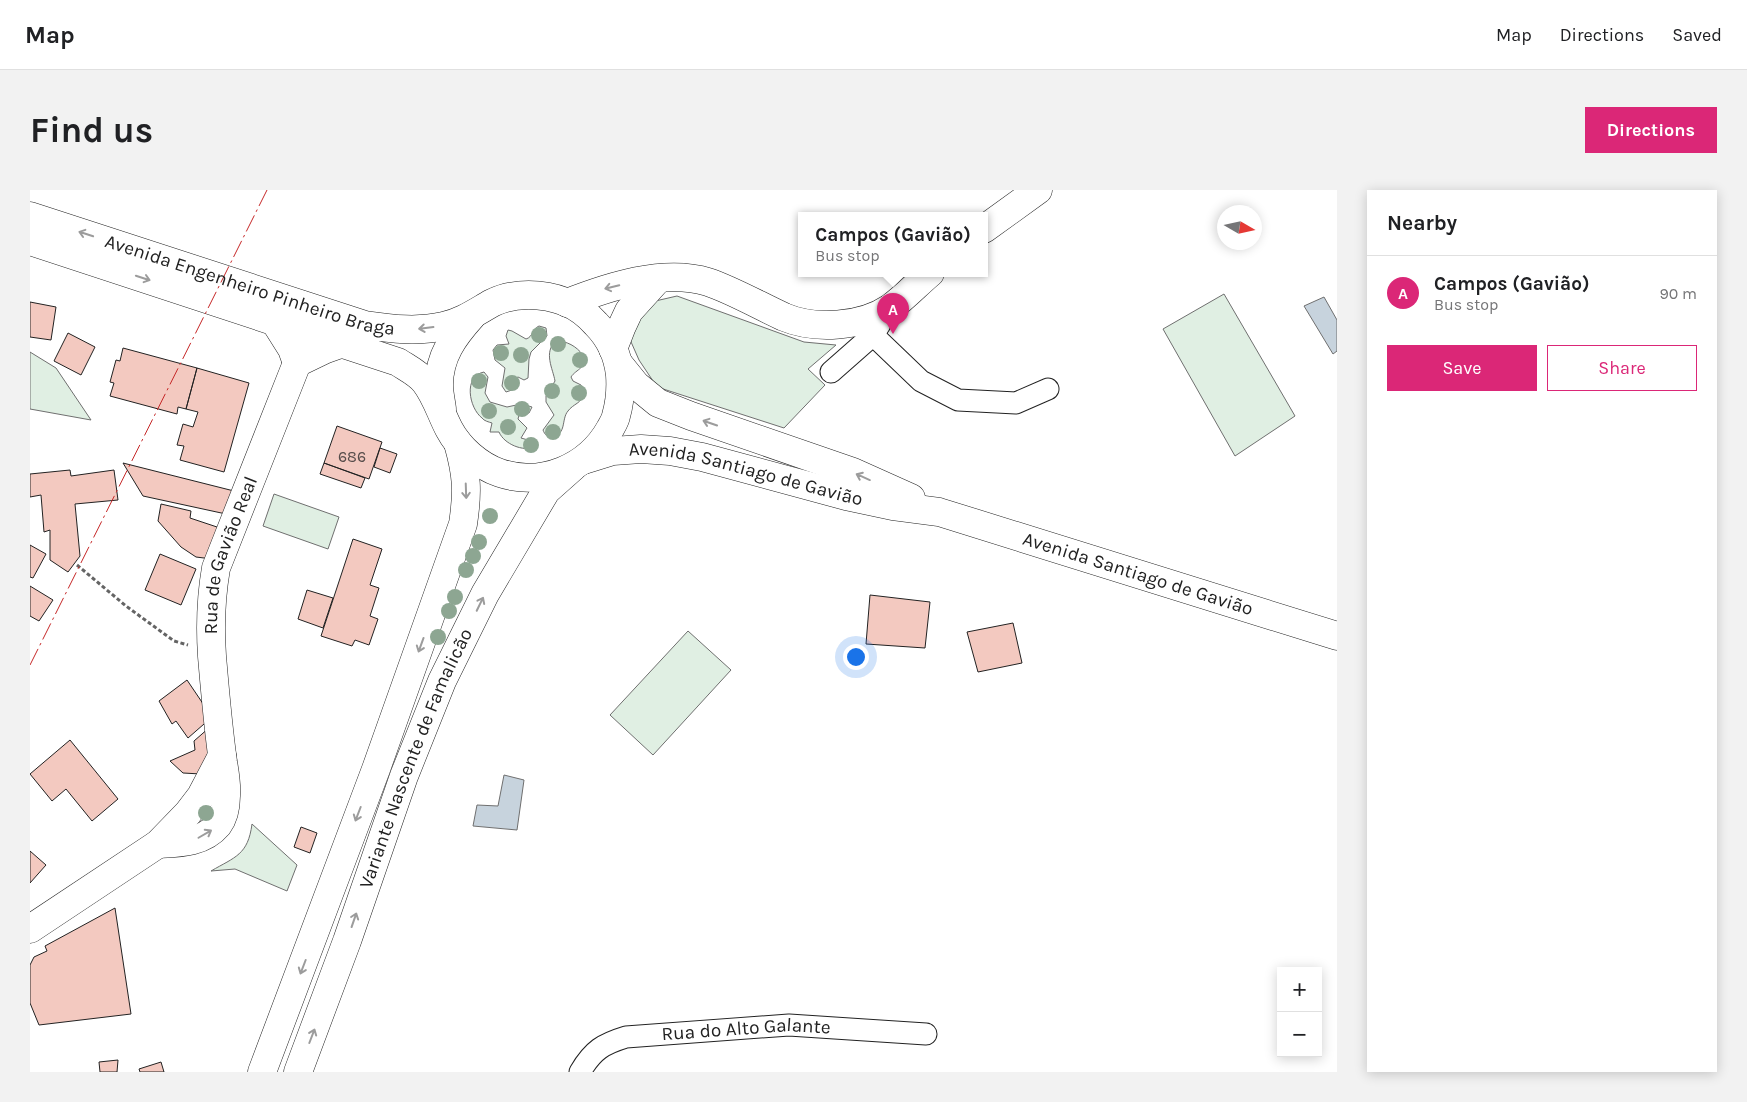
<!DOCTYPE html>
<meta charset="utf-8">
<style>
:root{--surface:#fff;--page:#f2f2f2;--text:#202124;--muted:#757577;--line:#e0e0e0;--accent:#db2777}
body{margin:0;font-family:Karla,sans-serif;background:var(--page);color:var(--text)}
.controls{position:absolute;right:15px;bottom:15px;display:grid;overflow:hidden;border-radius:0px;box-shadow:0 2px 12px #0003}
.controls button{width:45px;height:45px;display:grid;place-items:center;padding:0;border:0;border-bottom:1px solid var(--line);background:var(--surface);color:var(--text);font:25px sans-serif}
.compass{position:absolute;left:1187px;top:15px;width:45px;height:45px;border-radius:50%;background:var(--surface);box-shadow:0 2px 12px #0003;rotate:99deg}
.you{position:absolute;left:825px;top:466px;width:18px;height:18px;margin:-12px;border:4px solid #fff;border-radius:50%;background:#1a73e8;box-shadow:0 0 0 8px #1a73e833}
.badge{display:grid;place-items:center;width:32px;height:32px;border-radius:50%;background:var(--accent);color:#fff;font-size:16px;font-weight:700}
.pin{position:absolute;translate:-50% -41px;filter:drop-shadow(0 1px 2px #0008)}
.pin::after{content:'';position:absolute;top:26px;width:18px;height:15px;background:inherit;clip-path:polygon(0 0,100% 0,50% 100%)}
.popup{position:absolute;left:768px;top:22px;width:190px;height:65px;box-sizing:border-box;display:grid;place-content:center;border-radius:0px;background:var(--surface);filter:drop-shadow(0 1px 4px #0005);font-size:16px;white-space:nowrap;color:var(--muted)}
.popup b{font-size:19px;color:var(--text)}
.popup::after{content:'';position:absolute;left:50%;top:100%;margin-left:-10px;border:10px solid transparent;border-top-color:var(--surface)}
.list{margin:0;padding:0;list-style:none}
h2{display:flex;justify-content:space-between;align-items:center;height:65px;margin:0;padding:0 20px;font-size:21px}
h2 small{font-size:16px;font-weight:400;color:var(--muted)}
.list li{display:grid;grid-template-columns:32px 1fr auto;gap:15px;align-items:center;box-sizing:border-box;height:75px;padding:0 20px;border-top:1px solid var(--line)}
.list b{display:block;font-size:19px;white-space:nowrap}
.list p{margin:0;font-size:16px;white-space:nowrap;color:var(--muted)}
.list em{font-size:16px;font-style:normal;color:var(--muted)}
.actions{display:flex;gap:10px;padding:15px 20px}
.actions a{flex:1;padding:11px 0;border:1px solid var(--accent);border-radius:0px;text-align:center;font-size:18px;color:var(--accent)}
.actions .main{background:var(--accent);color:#fff}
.map{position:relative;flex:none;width:1307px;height:882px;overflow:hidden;border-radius:0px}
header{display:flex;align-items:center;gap:30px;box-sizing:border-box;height:70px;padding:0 25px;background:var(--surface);border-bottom:1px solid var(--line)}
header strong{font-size:24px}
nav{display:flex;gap:28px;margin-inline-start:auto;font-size:18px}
.intro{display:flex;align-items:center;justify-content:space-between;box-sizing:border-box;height:120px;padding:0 30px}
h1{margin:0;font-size:35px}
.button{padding:12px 22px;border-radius:0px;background:var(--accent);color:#fff;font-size:18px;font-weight:700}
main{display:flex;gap:30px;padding:0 30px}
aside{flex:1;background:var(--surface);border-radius:0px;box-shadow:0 2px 12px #0003}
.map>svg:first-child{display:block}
.green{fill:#e0efe3;stroke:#6f6f6f}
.water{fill:#c7d3dd;stroke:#6f6f6f}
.building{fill:#f3c9c0;stroke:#222}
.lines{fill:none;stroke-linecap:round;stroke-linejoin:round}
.street-casing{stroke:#222;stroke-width:23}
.secondary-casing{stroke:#222;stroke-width:29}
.primary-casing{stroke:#222;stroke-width:29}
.highway-casing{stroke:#222;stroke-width:29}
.path{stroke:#646464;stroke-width:3;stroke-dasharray:4 2.5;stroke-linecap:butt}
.street{stroke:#fff;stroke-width:21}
.secondary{stroke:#fff;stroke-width:28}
.primary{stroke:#fff;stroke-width:28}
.highway{stroke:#fff;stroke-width:28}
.power{stroke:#c62828;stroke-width:1;stroke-dasharray:18 4 2.5 4;stroke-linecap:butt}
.tree{fill:#8da692}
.oneway{stroke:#9c9c9c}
.labels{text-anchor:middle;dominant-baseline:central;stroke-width:4;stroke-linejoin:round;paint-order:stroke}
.number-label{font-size:16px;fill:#564c4a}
.street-label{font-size:19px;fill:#222;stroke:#fff}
</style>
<header>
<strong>Map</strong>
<nav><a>Map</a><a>Directions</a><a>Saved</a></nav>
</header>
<div class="intro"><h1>Find us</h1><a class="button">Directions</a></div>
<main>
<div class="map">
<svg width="1307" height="882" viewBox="0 0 1307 882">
<rect width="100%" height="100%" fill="#fff"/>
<!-- green -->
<path class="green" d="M1194,104L1265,226L1205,266L1133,139Z
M647,106L774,152L806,155L778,179L795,195L754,238L627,197L609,170L598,145L621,112Z
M509,136L516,138L517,146L501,162L499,169L498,188L494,190L488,187L486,188L482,200L476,202L472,196L475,178L465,170L463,160L467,155L479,154L476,146L478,140L482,141L496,149C503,147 502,139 509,136Z
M526,151C537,151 546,156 553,165C558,178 546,179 541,187L543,191L551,195L554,204C552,213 543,214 538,221C531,229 537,245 522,246C517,247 515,245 513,240L524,225L516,212V206L525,191C523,179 513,162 526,151Z
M0,162L26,178L61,230L0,219Z
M454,182L458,187L455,203L460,212L477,217L491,214L502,217L499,223L489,225L488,229L497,238L491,248L505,252L507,255L505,257C493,262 474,254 469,242H460L462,233C459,232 454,231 452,228C439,218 433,186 454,182Z
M244,304L309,327L298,359L233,336Z
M658,441L701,480L623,565L580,525Z
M222,634L267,675L257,701L205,679L181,681C205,667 218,665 222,634Z"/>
<!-- water -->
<path class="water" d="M1294,107L1307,130V161L1303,164L1274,116Z
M474,585L494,590L487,640L443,636L447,615L468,616Z"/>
<!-- building -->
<path class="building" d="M0,112L26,117L21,150L0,147Z
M38,143L65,157L51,185L24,171Z
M93,158L167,178L156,219L148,217L147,224L80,206L84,193L80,192L86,170L90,171Z
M167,178L219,193L194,282L150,270L154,256L147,255L153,234L163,237L168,222L156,219Z
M307,236L352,252L339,289L294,273Z
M350,258L367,264L360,283L344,277Z
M93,273L204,301L196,324L113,306Z
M294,273L335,288L331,298L290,284Z
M40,280L41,286L84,280L88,310L45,314L50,366L38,382L20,370V340L14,342L11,305L0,307V284Z
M131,314L161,321L160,328L190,338L182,369L166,367L151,357L128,331Z
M323,349L352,359L340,395L349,398L340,426L348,429L339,455L325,450L322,456L291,446Z
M0,355L16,364L3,388L0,387Z
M130,364L166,379L151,415L115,400Z
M0,396L23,410L9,431L0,426Z
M277,400L303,408L293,438L268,429Z
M840,405L900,412L895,458L836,454Z
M983,433L992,473L948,482L937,442Z
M157,490L182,527L158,548L146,531L142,534L129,511Z
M180,537L181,587L171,584L153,583L140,571L165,560L164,551Z
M40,550L88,609L62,631L36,599L22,611L0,584Z
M271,637L287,643L280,663L264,657Z
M0,661L16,675L0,693Z
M85,718L101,824L9,835L0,813V775L4,767L17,761L15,756Z
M88,870L87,882H70L69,872Z
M131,872L134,882H110L109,879Z"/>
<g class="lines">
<!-- street casing -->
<g class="street-casing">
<g id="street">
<path d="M843,145L891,191L928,210L986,213L1018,199"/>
<path d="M801,182L843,145L850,134"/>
<path id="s1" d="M550,882C563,860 573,854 596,847L759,835L896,844"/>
</g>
</g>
<!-- secondary casing -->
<g class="secondary-casing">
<g id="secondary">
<path d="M954,39L1008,0"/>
<path d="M537,113C578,97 634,78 678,92C702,100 730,116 754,127C785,140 832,137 860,118C874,108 887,94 900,83"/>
<path d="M245,132L262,159L267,173"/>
<path d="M583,159L592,136L599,121L628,89"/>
<path id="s2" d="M128,654C149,653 173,653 188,635C194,627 196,616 196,606C197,594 195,584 193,572C188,537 185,501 182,466C180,437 181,407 186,378L267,173L296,159L313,153"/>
<path d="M0,739L128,654L158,623L171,606L192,566"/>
</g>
</g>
<!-- primary casing -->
<g class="primary-casing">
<g id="primary">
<path id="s3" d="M0,26L335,135C362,139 388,142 414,136C432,132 446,122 462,113C484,102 513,103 536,112C548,117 558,125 566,134C580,148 588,166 590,185C591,199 590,212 586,226C585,231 582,235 580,239C558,278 512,297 470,283C449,276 429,258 419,239C411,224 406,206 395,192C388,183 377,178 368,172L0,51"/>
<path d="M589,174L606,195L628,213L661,226L823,282L881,308"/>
<path d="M412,219C411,211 409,203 409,195C409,166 424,146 442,126"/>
<path id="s4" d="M554,270L583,261L611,259L640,261L672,267L816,306L863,316L909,322L1307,446"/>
</g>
</g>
<!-- highway casing -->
<g class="highway-casing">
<g id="highway">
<path d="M232,882L346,579L433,334C438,301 437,285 428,253"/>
<path id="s5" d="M268,882L317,751L374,586L412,491L455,404L516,301L543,277"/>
</g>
</g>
<!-- path -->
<path class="path" d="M47,375L96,416L144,451L158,455"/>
<!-- street -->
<use href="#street" class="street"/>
<!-- secondary -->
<use href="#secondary" class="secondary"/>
<!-- primary -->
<use href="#primary" class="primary"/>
<!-- highway -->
<use href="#highway" class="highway"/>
<!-- power -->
<path class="power" d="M0,475L237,0"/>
</g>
<!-- trees -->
<g class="tree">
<circle cx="509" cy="145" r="8"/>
<circle cx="528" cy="154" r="8"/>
<circle cx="471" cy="163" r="8"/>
<circle cx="491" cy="165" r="8"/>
<circle cx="550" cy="170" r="8"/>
<circle cx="449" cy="191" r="8"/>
<circle cx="482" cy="193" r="8"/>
<circle cx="522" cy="201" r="8"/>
<circle cx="549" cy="203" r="8"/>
<circle cx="492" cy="219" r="8"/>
<circle cx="459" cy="221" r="8"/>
<circle cx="478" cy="237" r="8"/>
<circle cx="523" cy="242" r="8"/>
<circle cx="501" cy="255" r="8"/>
<circle cx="460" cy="326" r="8"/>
<circle cx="449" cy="352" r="8"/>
<circle cx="443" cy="366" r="8"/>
<circle cx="436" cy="380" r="8"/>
<circle cx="425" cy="407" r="8"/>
<circle cx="419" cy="421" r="8"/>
<circle cx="408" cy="447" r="8"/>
<circle cx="176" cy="623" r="8"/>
</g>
<!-- one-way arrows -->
<defs><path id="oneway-shaft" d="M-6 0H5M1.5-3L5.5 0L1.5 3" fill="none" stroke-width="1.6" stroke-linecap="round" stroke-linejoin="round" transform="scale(1.25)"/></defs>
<g class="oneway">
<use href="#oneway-shaft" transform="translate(56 44) rotate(-162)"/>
<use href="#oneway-shaft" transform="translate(113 88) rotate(18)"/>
<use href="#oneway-shaft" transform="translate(582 97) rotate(166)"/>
<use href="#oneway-shaft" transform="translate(396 138) rotate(173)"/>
<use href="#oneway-shaft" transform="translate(680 233) rotate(-161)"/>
<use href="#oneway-shaft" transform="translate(833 287) rotate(-156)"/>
<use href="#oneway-shaft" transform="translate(436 301) rotate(88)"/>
<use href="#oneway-shaft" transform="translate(450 414) rotate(-64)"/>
<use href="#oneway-shaft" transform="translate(391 455) rotate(110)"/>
<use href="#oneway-shaft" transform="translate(328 624) rotate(111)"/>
<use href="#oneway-shaft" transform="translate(175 644) rotate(-30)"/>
<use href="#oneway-shaft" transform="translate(324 730) rotate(-71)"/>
<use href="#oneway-shaft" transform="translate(273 777) rotate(111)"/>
<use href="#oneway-shaft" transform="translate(282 846) rotate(-69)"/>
</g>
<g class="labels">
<!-- number labels -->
<g class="number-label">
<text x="322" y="266">686</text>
</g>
<!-- street labels -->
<g class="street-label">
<text stroke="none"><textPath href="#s3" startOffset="231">Avenida Engenheiro Pinheiro Braga</textPath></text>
<text stroke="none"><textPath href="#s4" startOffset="166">Avenida Santiago de Gavião</textPath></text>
<text stroke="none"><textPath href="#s2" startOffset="340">Rua de Gavião Real</textPath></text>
<text stroke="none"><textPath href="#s4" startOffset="572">Avenida Santiago de Gavião</textPath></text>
<text stroke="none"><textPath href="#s5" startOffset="335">Variante Nascente de Famalicão</textPath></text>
<text stroke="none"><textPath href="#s1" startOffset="180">Rua do Alto Galante</textPath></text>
</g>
</g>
</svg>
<div class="controls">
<button>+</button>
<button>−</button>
</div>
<svg class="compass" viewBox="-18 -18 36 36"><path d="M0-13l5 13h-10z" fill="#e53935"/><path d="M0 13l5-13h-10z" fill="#757577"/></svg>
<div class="you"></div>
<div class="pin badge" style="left:863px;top:144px">A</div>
<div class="popup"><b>Campos (Gavião)</b>Bus stop</div>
</div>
<aside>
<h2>Nearby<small></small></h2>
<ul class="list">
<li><span class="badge">A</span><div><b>Campos (Gavião)</b><p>Bus stop</p></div><em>90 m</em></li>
</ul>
<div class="actions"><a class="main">Save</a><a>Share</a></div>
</aside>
</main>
